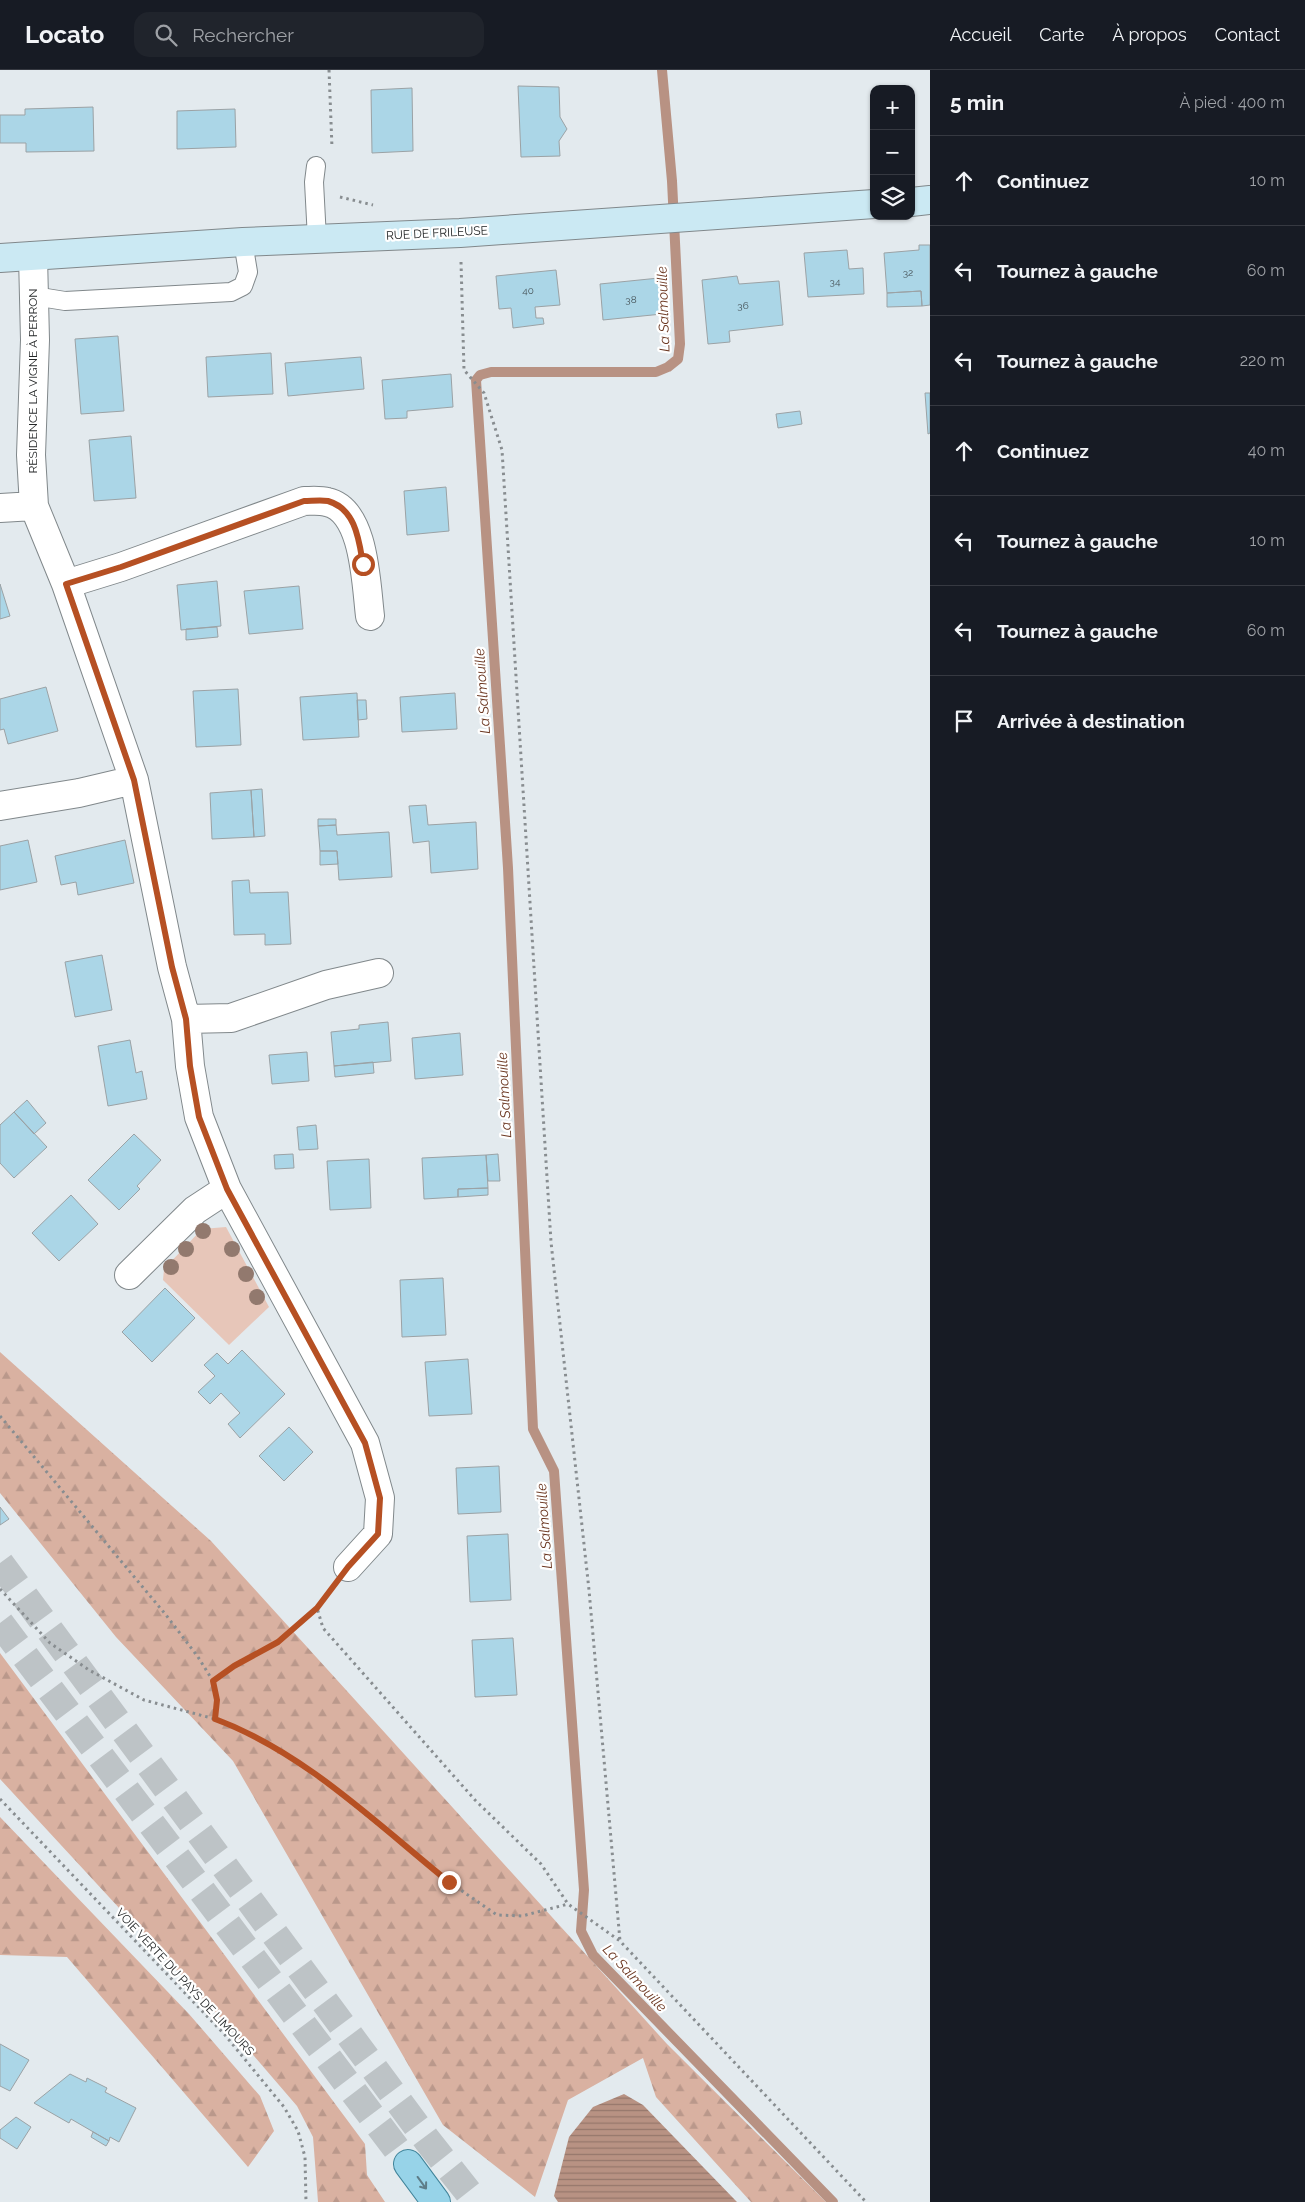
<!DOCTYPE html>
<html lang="fr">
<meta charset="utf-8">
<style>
:root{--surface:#171b24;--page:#20242c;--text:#f1f3f6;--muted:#9ea1a6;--line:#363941}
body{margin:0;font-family:Raleway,sans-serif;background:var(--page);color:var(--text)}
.controls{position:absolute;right:15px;top:15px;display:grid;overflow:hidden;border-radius:10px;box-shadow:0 1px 4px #0004}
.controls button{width:45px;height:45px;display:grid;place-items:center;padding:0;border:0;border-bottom:1px solid var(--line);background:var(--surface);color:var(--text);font:25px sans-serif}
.stop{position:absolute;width:15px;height:15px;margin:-11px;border:4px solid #b65023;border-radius:50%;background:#fff}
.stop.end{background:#b65023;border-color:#fff;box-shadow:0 1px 5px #0008}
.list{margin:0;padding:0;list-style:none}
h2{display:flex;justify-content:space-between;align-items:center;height:65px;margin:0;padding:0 20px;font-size:21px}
h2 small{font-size:16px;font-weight:400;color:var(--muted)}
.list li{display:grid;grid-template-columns:32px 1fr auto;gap:15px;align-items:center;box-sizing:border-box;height:90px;padding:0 20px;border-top:1px solid var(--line)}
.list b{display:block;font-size:19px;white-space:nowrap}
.list em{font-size:16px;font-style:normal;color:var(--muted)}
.icon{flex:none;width:28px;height:28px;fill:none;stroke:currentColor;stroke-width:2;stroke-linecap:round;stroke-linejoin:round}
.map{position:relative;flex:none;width:930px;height:2132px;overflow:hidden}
header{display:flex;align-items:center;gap:30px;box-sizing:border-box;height:70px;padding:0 25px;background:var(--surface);border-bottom:1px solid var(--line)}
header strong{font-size:24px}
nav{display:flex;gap:28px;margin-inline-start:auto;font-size:18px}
.search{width:350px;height:45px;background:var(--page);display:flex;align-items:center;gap:12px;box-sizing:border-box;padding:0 18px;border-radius:15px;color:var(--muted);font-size:19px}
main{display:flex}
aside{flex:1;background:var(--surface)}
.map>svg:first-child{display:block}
.grass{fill:#e7c6b9}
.forest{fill:url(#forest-firs)}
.water{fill:url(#water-rules)}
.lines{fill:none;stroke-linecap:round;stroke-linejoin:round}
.stream{stroke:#b89283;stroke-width:10}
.building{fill:#abd6e7;stroke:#9ba2a5}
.primary-tunnel{stroke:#bdc3c6;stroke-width:28;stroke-dasharray:28 14;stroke-linecap:butt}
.service-casing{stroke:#81888b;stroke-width:20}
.minor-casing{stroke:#81888b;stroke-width:30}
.secondary-casing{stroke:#81888b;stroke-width:30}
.primary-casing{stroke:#41849a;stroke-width:30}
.path{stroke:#888d90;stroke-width:3;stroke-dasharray:2.5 4;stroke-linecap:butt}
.service{stroke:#fff;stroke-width:18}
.minor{stroke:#fff;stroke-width:28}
.secondary{stroke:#cbe9f3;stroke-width:28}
.primary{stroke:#97d3e8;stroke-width:28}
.tree{fill:#92796e}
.oneway{stroke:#5e7d88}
.route{stroke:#b65023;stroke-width:6}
.labels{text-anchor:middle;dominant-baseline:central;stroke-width:4.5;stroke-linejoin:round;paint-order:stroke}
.number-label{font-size:10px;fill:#465358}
.street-label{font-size:12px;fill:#242728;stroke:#fff}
.water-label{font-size:14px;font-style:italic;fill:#6c3822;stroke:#fff}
</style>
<header>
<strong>Locato</strong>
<div class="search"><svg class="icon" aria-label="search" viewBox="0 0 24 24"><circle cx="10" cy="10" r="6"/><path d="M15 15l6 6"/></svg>Rechercher</div>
<nav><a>Accueil</a><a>Carte</a><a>À propos</a><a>Contact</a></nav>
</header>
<main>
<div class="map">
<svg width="930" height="2132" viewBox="0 0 930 2132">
<defs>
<pattern id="forest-firs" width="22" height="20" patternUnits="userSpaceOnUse" patternTransform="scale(1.25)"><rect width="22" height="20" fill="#d9b1a1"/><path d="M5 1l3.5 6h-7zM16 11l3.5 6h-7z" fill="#ba988b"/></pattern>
<pattern id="water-rules" width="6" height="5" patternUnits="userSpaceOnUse" patternTransform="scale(1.25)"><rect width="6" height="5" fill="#b89283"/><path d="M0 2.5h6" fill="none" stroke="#95776b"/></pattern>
</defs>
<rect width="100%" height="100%" fill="#e3eaee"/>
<!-- grass -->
<path class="grass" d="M226,1157L269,1237L229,1275L163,1210L164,1199L202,1159Z"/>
<!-- forest -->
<path class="forest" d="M0,1282L211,1471L667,1974L826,2132H751L656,2027L643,1988L568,2030L535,2127L443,2055L233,1691L116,1567L0,1423Z
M0,1583L365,2074L367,2105L385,2132H318L313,2067L297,2036L229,1957L0,1709Z
M0,1747L189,1944L260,2026L274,2061L248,2097L67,1887L0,1885Z"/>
<!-- water -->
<path class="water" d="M624,2024L643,2035L737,2132H558L554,2126L569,2067L593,2037Z"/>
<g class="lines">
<!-- stream -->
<path class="stream" d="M662,0L672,111L680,274L678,289L668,297L656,302H491L480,305L476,310L508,798L533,1359L554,1401L584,1820L581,1861L593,1885L833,2132"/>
</g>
<!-- building -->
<path class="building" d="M518,16L559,17L560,47L567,59L559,71L560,86L521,87Z
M412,18L413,81L372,83L371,20Z
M93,37L94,81L26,82V73H0V45H25V39Z
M235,39L236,77L177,79V41Z
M919,175H930V235L922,236L921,221L887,223L884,183L919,180Z
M847,180L849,199L863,198L864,224L808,227L804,183Z
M556,200L560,235L535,237L536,248H543L544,254L513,258L511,238L499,239L496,206Z
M737,206L739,214L779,211L783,255L729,261L730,272L708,274L702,210Z
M659,208L662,244L603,250L600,214Z
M921,221L922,236L887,237V223Z
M118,266L124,341L81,344L75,269Z
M271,283L273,324L208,327L206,287Z
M361,287L364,319L288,326L285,293Z
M451,304L453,337L407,341V348L385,349L382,310Z
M925,323H930V363L928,364Z
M800,341L802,354L778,358L776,344Z
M131,366L136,428L94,431L89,370Z
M446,417L449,461L407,465L404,421Z
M217,511L221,556L181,560L177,515Z
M0,514L10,546L0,549Z
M299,516L303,559L249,564L244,521Z
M217,557L218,567L186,570V559Z
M46,617L58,661L8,674L4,659L0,660V629Z
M238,619L241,675L196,677L193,621Z
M357,623L359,667L303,670L300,627Z
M455,623L457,659L402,662L400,627Z
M357,630H366L367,649L358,650Z
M262,719L265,766L254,767L251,720Z
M251,720L254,767L212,769L210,723Z
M426,735L428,755L476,752L478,799L431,803L429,771L413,773L409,736Z
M318,749H336V755L318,756Z
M336,755L337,765L389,762L392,807L339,810L337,781H320L318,756Z
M28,770L37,812L0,820V776Z
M125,770L134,813L78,825L76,812L61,815L55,786Z
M320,781H337L338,794L320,795Z
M249,810L250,823L288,822L291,874L265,875V864L234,865L232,811Z
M102,885L112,940L75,947L65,892Z
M388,952L391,991L334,996L331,962L359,959V955Z
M460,963L463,1005L415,1009L412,968Z
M130,970L136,1003L142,1001L147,1029L108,1036L98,976Z
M307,982L309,1011L272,1014L269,985Z
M373,992L374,1003L335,1007L334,996Z
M27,1030L46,1053L34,1064L14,1042Z
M14,1042L47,1077L14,1108L0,1093V1055Z
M316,1055L318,1079L299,1080L297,1057Z
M134,1064L161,1090L137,1116L140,1119L119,1140L88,1110Z
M293,1084L294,1098L275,1099L274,1085Z
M498,1084L500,1111H488L486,1085Z
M486,1085L488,1118L458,1119V1127L424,1129L422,1088Z
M369,1089L371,1138L330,1140L327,1091Z
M488,1118V1125L458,1127V1119Z
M71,1125L98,1154L59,1191L32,1163Z
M443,1208L446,1265L402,1267L400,1210Z
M165,1218L195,1248L152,1292L122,1262Z
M242,1280L285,1324L240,1368L228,1354L240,1343L221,1323L210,1334L198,1322L215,1306L204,1295L217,1283L228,1294Z
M468,1289L472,1344L429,1346L425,1292Z
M289,1357L313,1382L284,1411L259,1386Z
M499,1396L501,1442L458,1444L456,1398Z
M0,1437L9,1449L0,1455Z
M508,1464L511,1530L470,1532L467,1466Z
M513,1568L517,1625L475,1627L472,1570Z
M0,1974L29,1990L10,2021L0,2016Z
M70,2004L86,2012L87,2008L107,2018L105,2022L136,2038L119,2072L110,2067L109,2071L71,2049L69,2053L34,2033Z
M16,2047L31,2057L17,2079L0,2068V2060Z
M93,2062L109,2071L106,2076L91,2067Z"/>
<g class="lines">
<!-- primary-tunnel -->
<path class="primary-tunnel" d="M0,1493L427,2070L476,2132
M0,1553L408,2094"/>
<!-- service casing -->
<g class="service-casing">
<path id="service" d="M316,96L314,112L317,169
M34,226L65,231L231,222L243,216L248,202L243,172"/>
</g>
<!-- minor casing -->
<g class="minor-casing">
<path id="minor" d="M33,186L35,270L31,385L34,436L66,514L134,710L172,897L186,949L190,996L199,1047L227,1119L365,1373L380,1428L378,1464L348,1497
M0,438L34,436
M66,514L121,497L304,431C311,431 320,430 327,432C365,440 366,514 370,546
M0,736L79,723L134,710
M186,949L231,948L326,915L379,903
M129,1205L195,1140L227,1119"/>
</g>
<!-- secondary casing -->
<g class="secondary-casing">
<path id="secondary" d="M911,132L930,130
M0,188L243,172L460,163L874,134"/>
</g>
<!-- primary casing -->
<g class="primary-casing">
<path id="primary" d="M408,2094L436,2132"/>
</g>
<!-- path -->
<path class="path" d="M329,0L332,78
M340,127L373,135
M461,192L464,300L484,323L502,380L551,1172L589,1520L620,1871
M0,1346L166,1545L198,1587L213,1611L217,1630L215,1649
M0,1519L50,1573L89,1600L144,1630L215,1649L239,1658L272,1675L312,1701L449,1812L497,1845L522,1846L568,1834
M331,1519L317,1538L323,1558L475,1730L541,1794L568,1834L620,1871L866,2132
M213,1611L234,1596L278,1572L317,1538
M0,1729L225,1965L284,2037L298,2061L305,2087L306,2132"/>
<!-- service -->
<use href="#service" class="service"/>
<!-- minor -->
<use href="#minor" class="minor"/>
<!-- secondary -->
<use href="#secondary" class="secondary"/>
<!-- primary -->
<use href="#primary" class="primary"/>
</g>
<!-- trees -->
<g class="tree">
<circle cx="203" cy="1161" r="8"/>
<circle cx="186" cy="1179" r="8"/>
<circle cx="232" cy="1179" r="8"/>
<circle cx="171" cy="1197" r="8"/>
<circle cx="246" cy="1204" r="8"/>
<circle cx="257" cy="1227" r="8"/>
</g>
<!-- one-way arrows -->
<defs><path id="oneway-shaft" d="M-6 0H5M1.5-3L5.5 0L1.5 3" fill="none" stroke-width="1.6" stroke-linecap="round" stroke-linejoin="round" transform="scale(1.25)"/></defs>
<use class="oneway" href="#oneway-shaft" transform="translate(422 2113) rotate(54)"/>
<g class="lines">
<!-- route -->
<path class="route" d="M363,494C359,471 356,439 328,431C321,430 311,431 304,431L121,497L66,514L134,710L172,897L186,949L190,996L199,1047L227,1119L365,1373L380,1428L378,1464L348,1497L317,1538L278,1572L234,1596L213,1611L217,1630L215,1649C304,1682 376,1753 449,1812"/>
</g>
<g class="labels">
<!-- number labels -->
<g class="number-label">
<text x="908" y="202">32</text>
<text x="835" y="211">34</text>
<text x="528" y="220">40</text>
<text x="631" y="229">38</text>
<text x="743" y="235">36</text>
</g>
<!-- street labels -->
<g class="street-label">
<text transform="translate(437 163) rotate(-3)">RUE DE FRILEUSE</text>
<text transform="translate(33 311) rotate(-90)">RÉSIDENCE LA VIGNE À PERRON</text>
<text transform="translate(185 1912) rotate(47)">VOIE VERTE DU PAYS DE LIMOURS</text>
</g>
<!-- water labels -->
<g class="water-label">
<text transform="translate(663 239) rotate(-92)">La Salmouille</text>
<text transform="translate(482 621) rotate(-94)">La Salmouille</text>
<text transform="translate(504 1025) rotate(-93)">La Salmouille</text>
<text transform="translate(544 1456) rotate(-94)">La Salmouille</text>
<text transform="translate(635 1908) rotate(47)">La Salmouille</text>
</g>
</g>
</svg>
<div class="controls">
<button>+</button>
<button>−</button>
<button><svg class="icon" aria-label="layers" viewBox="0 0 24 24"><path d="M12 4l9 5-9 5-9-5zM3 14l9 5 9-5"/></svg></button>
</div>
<div class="stop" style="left:363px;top:494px"></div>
<div class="stop end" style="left:449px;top:1812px"></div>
</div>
<aside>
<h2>5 min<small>À pied · 400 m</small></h2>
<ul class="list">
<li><svg class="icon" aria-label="ahead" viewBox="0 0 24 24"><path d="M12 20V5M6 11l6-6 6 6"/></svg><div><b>Continuez</b></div><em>10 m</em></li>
<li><svg class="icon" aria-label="left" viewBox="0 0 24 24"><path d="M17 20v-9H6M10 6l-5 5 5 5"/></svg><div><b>Tournez à gauche</b></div><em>60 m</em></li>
<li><svg class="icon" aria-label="left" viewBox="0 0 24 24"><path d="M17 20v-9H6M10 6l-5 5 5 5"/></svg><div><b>Tournez à gauche</b></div><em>220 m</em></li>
<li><svg class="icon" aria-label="ahead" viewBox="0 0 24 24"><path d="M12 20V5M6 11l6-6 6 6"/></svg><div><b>Continuez</b></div><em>40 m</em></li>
<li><svg class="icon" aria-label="left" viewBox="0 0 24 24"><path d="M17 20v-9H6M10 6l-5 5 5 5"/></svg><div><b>Tournez à gauche</b></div><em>10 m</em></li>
<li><svg class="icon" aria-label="left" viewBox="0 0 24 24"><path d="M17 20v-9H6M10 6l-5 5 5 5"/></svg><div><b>Tournez à gauche</b></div><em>60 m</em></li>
<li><svg class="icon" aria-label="arrive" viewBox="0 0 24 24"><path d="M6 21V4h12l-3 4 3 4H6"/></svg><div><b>Arrivée à destination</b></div></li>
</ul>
</aside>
</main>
